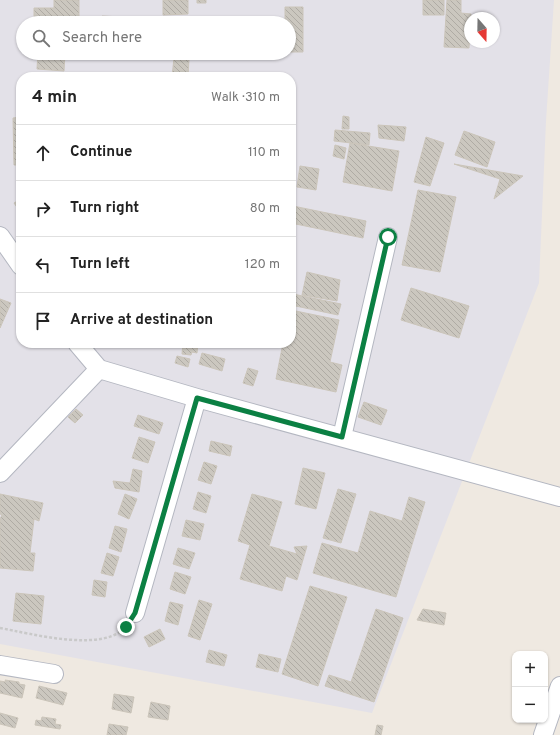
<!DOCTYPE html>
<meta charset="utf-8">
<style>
:root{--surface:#fff;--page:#f6f6f6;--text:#222;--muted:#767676;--line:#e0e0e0}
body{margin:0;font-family:Overpass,sans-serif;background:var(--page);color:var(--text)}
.controls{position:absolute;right:12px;bottom:12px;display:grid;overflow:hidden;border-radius:8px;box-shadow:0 1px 3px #0004}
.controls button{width:36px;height:36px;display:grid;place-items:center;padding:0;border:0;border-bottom:1px solid var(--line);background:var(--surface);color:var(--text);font:20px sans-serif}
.compass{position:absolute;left:464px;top:12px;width:36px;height:36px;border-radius:50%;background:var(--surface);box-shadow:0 1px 3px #0004;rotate:160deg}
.stop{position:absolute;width:12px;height:12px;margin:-9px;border:3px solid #0b8043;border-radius:50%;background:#fff}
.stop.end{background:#0b8043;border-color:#fff;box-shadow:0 1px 4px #0008}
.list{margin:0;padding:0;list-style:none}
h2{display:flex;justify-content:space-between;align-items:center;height:52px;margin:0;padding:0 16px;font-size:17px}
h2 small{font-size:13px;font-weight:400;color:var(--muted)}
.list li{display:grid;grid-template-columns:26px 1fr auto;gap:12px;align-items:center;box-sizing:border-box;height:56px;padding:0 16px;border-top:1px solid var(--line)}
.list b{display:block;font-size:15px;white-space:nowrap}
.list em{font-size:13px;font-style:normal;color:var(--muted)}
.icon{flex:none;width:22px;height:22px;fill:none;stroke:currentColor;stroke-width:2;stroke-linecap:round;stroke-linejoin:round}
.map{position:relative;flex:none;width:560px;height:735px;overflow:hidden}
.search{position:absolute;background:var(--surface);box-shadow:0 1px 3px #0004;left:16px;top:16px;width:280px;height:44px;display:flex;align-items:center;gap:10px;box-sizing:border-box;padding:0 14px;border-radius:22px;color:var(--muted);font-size:15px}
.panel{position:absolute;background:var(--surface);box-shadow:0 1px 3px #0004;left:16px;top:72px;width:280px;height:276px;border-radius:16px}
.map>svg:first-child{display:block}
.industrial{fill:#e3e1e8;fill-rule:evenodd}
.building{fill:url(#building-back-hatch);stroke:#cbc5ba}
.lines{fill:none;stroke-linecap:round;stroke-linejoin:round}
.minor-casing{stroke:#b4b7c1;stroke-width:20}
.path{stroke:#c9c9c9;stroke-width:2.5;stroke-dasharray:3 2;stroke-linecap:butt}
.minor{stroke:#fff;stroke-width:18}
.route{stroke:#0b8043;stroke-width:5}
</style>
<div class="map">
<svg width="560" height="735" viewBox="0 0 560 735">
<defs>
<pattern id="building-back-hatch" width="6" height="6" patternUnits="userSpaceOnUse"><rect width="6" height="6" fill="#cbc7bf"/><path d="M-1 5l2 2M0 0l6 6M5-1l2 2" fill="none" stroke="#afaba4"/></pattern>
</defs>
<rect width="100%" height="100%" fill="#efe9e1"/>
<!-- industrial -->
<path class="industrial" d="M0,0H554L546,121L539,283L372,713L0,644ZM470,18H494V42H470ZM23,23H289V53H23ZM21,77H291V343H21Z"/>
<!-- building -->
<path class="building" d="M54,0H79V23H52V18L34,17V8H54Z
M163,0H188V14L163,15Z
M197,0H206V3H197Z
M423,0H444V15H423Z
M447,0H461V13L471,14L469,48L444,47Z
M285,7H303V52H289V23H285Z
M102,16L122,17L121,23H102Z
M38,53H65L64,71L37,69Z
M174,58L189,59L188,77H172Z
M343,116L349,117V129H342Z
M21,117V165H14L13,118Z
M378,125L406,127L404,141L379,138Z
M335,130L370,133L369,145L334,141Z
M464,131L495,142L487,167L455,155Z
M426,137L444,143L430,186L414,182Z
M350,143L399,151L392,191L343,182Z
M335,145L346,148L344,159L333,156Z
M454,164L523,176L494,199L500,179Z
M300,166L319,169L316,190L297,187Z
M418,190L456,197L440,272L402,265Z
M21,199V213L14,203Z
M293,206L366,221L363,238L291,223Z
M307,272L340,280L337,301L302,295Z
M411,288L469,306L459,338L401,320Z
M293,294L341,304L338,315L291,305Z
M0,299L11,303L0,328Z
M291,310L339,320L330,362L342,365L336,392L276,379L283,343H291Z
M183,343H198L197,353L192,352L191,355L182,354Z
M202,353L225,359L222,371L199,364Z
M177,356L190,359L188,367L175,363Z
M248,368L258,371L253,386L243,383Z
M364,402L387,410L381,425L358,417Z
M76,409L83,415L75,423L68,417Z
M138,415L163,423L159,434L134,426Z
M139,437L155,442L148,463L132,458Z
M211,441L232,446L230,456L209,451Z
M204,462L217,466L211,484L198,480Z
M303,468L325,473L316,509L295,504Z
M133,469L142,471L139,492L115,488L113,481L130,483Z
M338,489L356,494L341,543L323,538Z
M198,492L211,496L206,513L193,509Z
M0,494L43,503L39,521L34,519L30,553H35L33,571L0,568V519L2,515L0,514Z
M125,494L137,499L129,519L118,514Z
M252,494L282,502L269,546L297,554L294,547L307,546L297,580L286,576L282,591L240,579L250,545L238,541Z
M409,497L425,502L396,597L313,573L322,543L358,553L370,511L402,521Z
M186,520L204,524L200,540L182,536Z
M115,526L127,529L121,552L109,548Z
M178,548L195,553L189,569L173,564Z
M107,553L119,557L113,576L101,573Z
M175,572L191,577L185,594L170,589Z
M94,580L107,582L105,597L92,595Z
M310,586L347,597L318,686L282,674Z
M16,593L44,596L41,624L13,621Z
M199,600L212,604L200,640L188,636Z
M170,602L183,605L178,625L165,621Z
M376,609L403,618L374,702L325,686L329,675L351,682Z
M423,609L446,613L444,625L417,620Z
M160,629L165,639L149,647L144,637Z
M209,650L227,655L224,666L206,662Z
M259,654L281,659L278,672L256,667Z
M5,680L19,682V684L25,685L22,698L0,693V681L6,682Z
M39,686L67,693L63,705L36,698Z
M114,694L134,697L131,713L112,709Z
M151,702L170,706L168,720L148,717Z
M0,713L18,718L15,728L0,724Z
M42,717L56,719L55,724L61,725L60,729L35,725L36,720L41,721Z
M109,724L128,727L126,735H107Z
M377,725L383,726L381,735H375Z"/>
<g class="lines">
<!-- minor casing -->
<g class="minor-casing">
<path id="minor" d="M0,236L21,266
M77,343L99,369L197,398L560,497
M342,437L388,237
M0,473L99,369
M135,613L197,398
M0,665L54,674
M543,735L560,686"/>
</g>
<!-- path -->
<path class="path" d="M0,628C29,633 108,655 128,624"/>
<!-- minor -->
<use href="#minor" class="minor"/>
</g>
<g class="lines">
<!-- route -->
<path class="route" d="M126,627L135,613L197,398L342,437L388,237"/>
</g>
</svg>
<div class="controls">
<button>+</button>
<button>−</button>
</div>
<svg class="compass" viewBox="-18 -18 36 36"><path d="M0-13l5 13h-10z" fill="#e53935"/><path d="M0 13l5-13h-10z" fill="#767676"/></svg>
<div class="stop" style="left:388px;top:237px"></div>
<div class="stop end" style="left:126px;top:627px"></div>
<div class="search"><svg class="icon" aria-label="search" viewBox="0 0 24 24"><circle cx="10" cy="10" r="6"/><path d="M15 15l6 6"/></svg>Search here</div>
<section class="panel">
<h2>4 min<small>Walk · 310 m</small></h2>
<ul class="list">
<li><svg class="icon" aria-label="ahead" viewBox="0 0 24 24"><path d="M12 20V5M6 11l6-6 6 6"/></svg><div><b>Continue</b></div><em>110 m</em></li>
<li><svg class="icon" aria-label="right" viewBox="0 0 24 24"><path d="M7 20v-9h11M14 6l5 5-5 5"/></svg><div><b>Turn right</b></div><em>80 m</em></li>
<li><svg class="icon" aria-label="left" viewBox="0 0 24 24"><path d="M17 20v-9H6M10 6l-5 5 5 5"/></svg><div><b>Turn left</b></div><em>120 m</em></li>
<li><svg class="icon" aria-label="arrive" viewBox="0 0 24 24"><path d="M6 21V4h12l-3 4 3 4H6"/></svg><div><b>Arrive at destination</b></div></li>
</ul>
</section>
</div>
